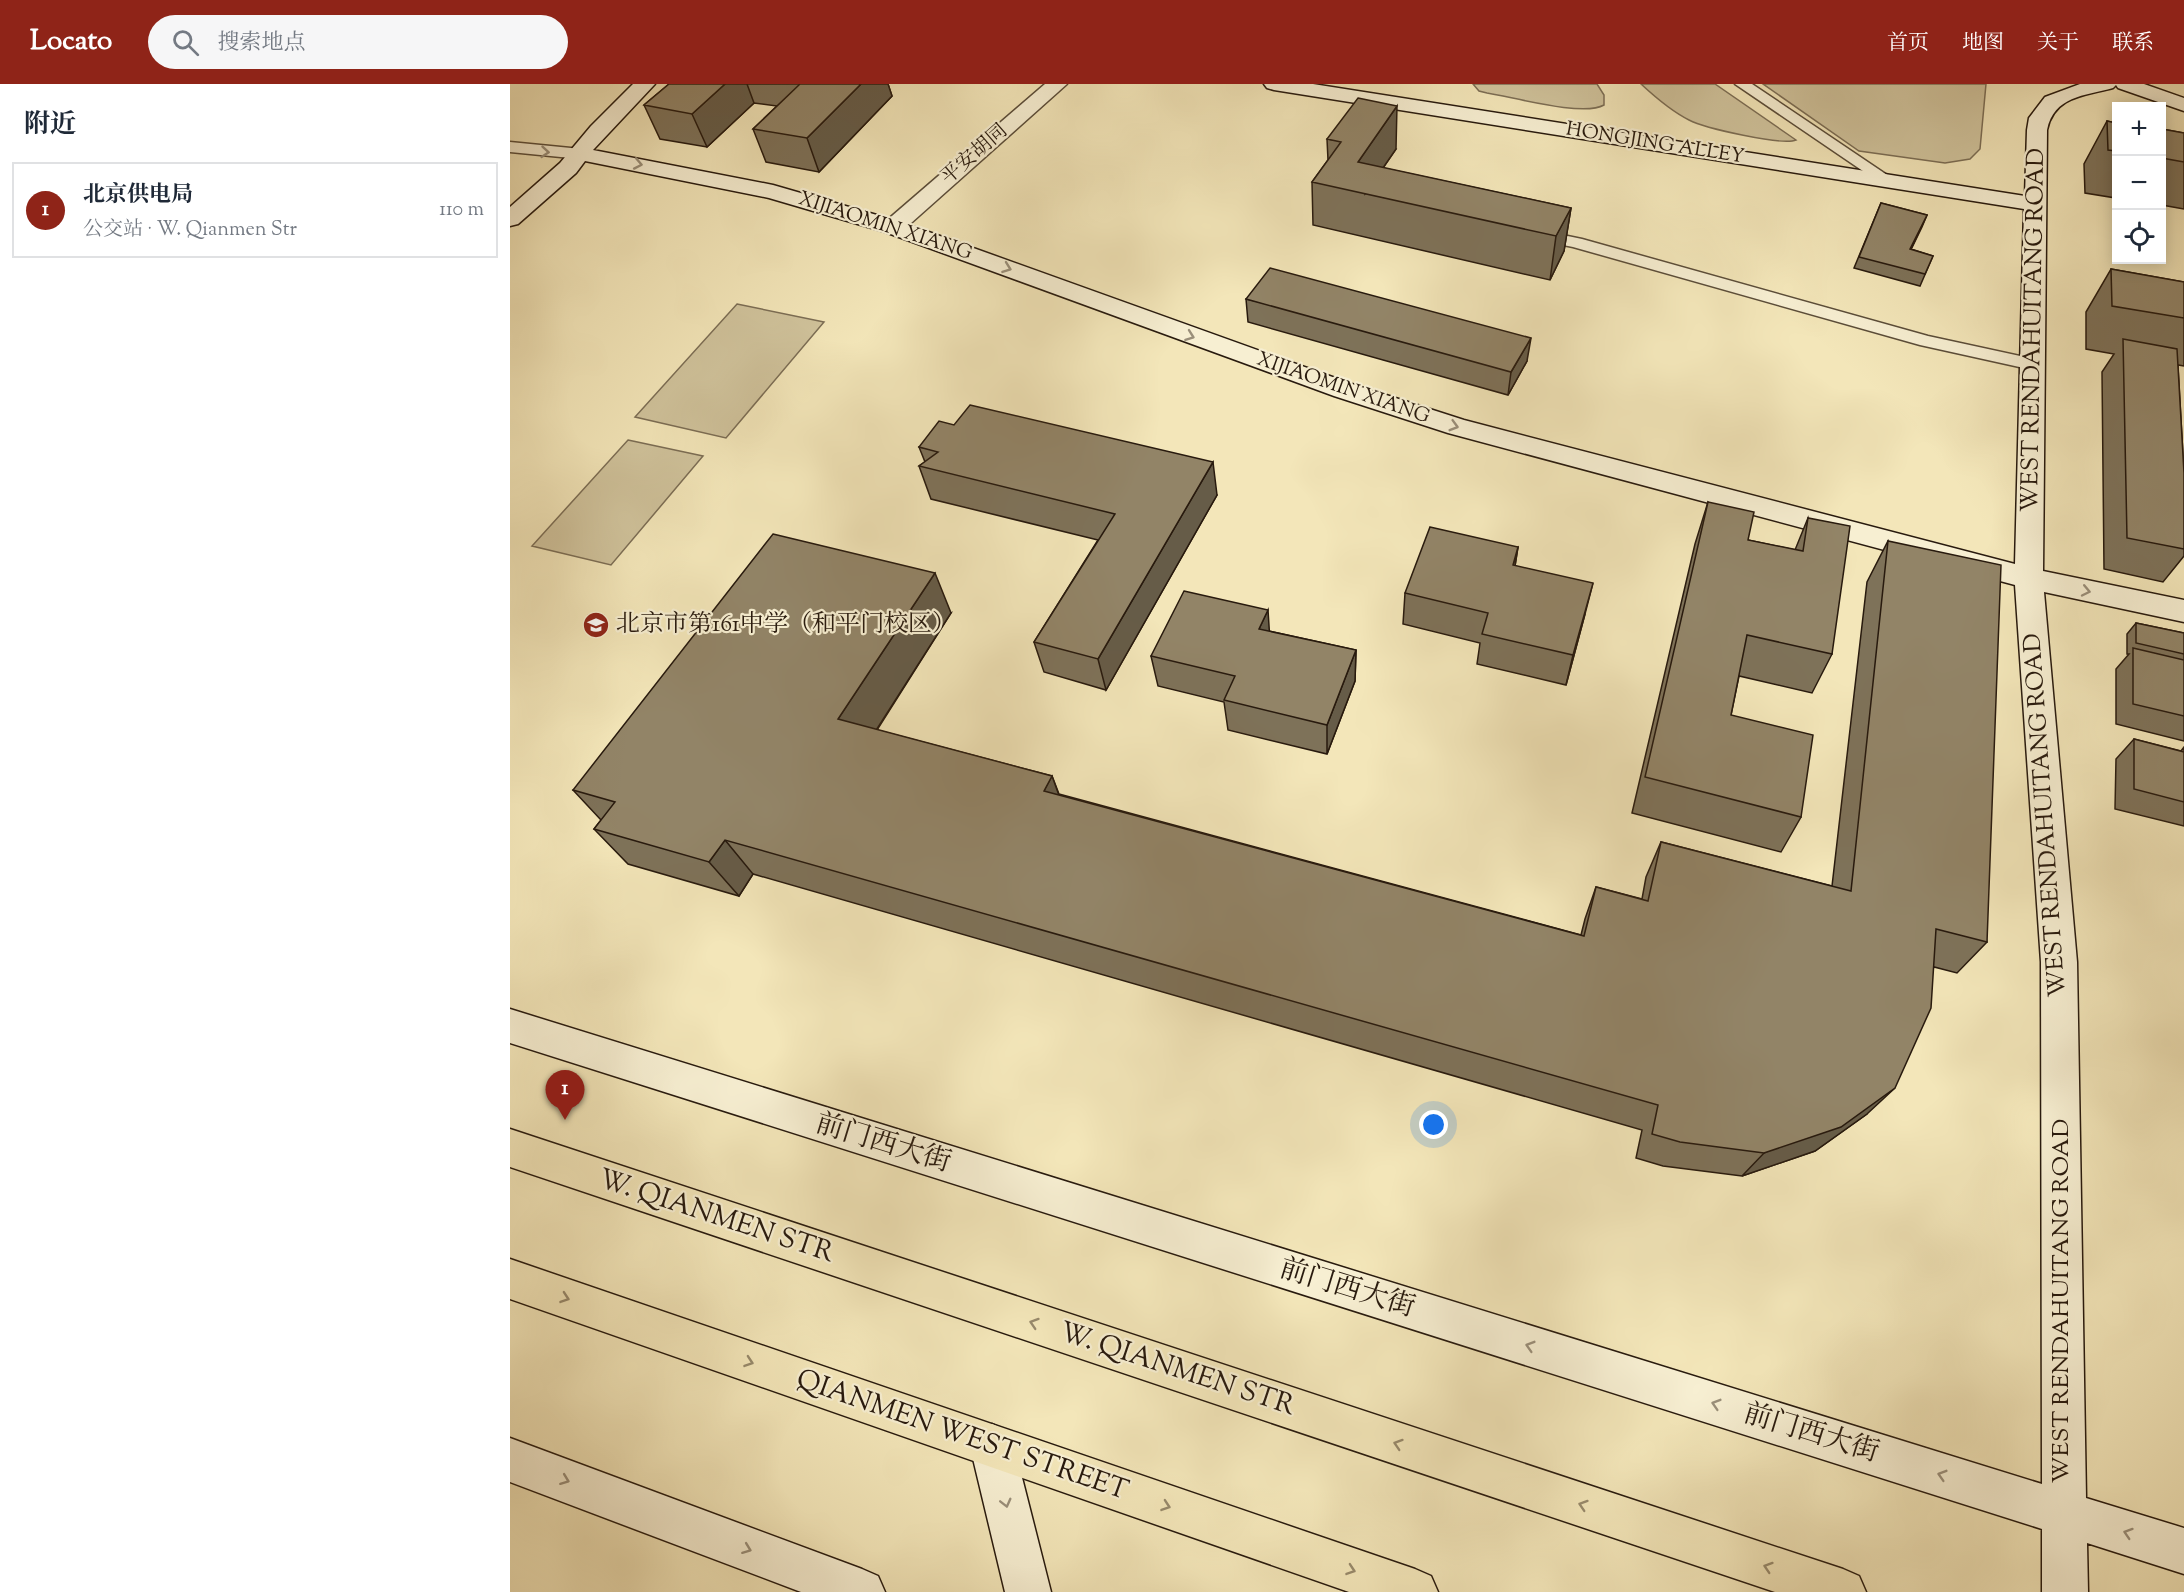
<!DOCTYPE html>
<html lang="zh">
<meta charset="utf-8">
<style>
:root{--surface:#fff;--page:#f6f6f7;--text:#1f2937;--muted:#747a83;--line:#e0e1e3;--accent:#8f2418}
body{margin:0;font-family:"Sorts Mill Goudy","Noto Serif SC",serif;background:var(--page);color:var(--text)}
.controls{position:absolute;right:18px;top:18px;display:grid;overflow:hidden;border-radius:0px;box-shadow:0 3px 15px #0003}
.controls button{width:54px;height:54px;display:grid;place-items:center;padding:0;border:0;border-bottom:2px solid var(--line);background:var(--surface);color:var(--text);font:30px sans-serif}
.you{position:absolute;left:924px;top:1041px;width:21px;height:21px;margin:-15px;border:4px solid #fff;border-radius:50%;background:#1a73e8;box-shadow:0 0 0 9px #1a73e833}
.badge{display:grid;place-items:center;width:39px;height:39px;border-radius:50%;background:var(--accent);color:#fff;font-size:20px;font-weight:700}
.pin{position:absolute;translate:-50% -50px;filter:drop-shadow(0 2px 3px #0008)}
.pin::after{content:'';position:absolute;top:32px;width:21px;height:18px;background:inherit;clip-path:polygon(0 0,100% 0,50% 100%)}
.list{margin:0;padding:0;list-style:none}
h2{display:flex;justify-content:space-between;align-items:center;height:78px;margin:0;padding:0 24px;font-size:26px}
h2 small{font-size:20px;font-weight:400;color:var(--muted)}
.list li{display:grid;grid-template-columns:39px 1fr auto;gap:18px;align-items:center;box-sizing:border-box;height:96px;margin:0 12px 12px;padding:0 12px;border:2px solid var(--line);border-radius:0px}
.list b{display:block;font-size:22px;white-space:nowrap}
.list p{margin:0;font-size:20px;white-space:nowrap;color:var(--muted)}
.list em{font-size:20px;font-style:normal;color:var(--muted)}
.icon{flex:none;width:33px;height:33px;fill:none;stroke:currentColor;stroke-width:2;stroke-linecap:round;stroke-linejoin:round}
.map{position:relative;flex:none;width:1674px;height:1508px;overflow:hidden}
header{display:flex;align-items:center;gap:36px;box-sizing:border-box;height:84px;padding:0 30px;background:var(--accent);color:#fff}
header strong{font-size:28px}
nav{display:flex;gap:33px;margin-inline-start:auto;font-size:21px}
.search{width:420px;height:54px;background:var(--page);display:flex;align-items:center;gap:15px;box-sizing:border-box;padding:0 21px;border-radius:33px;color:var(--muted);font-size:22px}
main{display:flex}
aside{flex:1;background:var(--surface)}
.map>svg:first-child{display:block}
.green{fill:#d0c39c;stroke:#7c6e55;stroke-width:1.5}
.lines{fill:none;stroke-linecap:round;stroke-linejoin:round}
.lane-casing{stroke:#5b4d39;stroke-width:3}
.street-casing{stroke:#5b4d39;stroke-width:3}
.secondary-casing{stroke:#281a0e;stroke-width:3}
.primary-casing{stroke:#281a0e;stroke-width:3}
.lane{fill:#f7efd2;fill-rule:evenodd}
.street{fill:#f7efd2;fill-rule:evenodd}
.secondary{fill:#f7efd2;fill-rule:evenodd}
.primary{fill:#f3e6b9;fill-rule:evenodd}
.wall{fill:#7e7259;stroke:#281a0e;stroke-width:1.5}
.shaded-wall{fill:#665c48;stroke:#281a0e;stroke-width:1.5}
.building{fill:#928467;stroke:#281a0e;stroke-width:1.5}
.oneway{stroke:#9a8f7a}
.oneway2{stroke:#988a6c}
.labels{text-anchor:middle;dominant-baseline:central;stroke-width:4.5;stroke-linejoin:round;paint-order:stroke}
.far-street-label{font-size:20px;fill:#281a0e;stroke:#f7efd2}
.street-label{font-size:24px;fill:#281a0e;stroke:#f7efd2}
.poi-label{font-size:24px;fill:#281a0e;stroke:#f7efd2;text-anchor:start}
.near-street-label{font-size:28px;fill:#281a0e;stroke:#f7efd2}
</style>
<header>
<strong>Locato</strong>
<div class="search"><svg class="icon" aria-label="search" viewBox="0 0 24 24"><circle cx="10" cy="10" r="6"/><path d="M15 15l6 6"/></svg>搜索地点</div>
<nav><a>首页</a><a>地图</a><a>关于</a><a>联系</a></nav>
</header>
<main>
<aside>
<h2>附近<small></small></h2>
<ul class="list">
<li><span class="badge">1</span><div><b>北京供电局</b><p>公交站 · W. Qianmen Str</p></div><em>110 m</em></li>
</ul>
</aside>
<div class="map">
<svg width="1674" height="1508" viewBox="0 0 1674 1508">
<rect width="100%" height="100%" fill="#f3e6b9"/>
<filter id="stains"><feTurbulence type="fractalNoise" baseFrequency=".00333" numOctaves="4"/><feColorMatrix values="0 0 0 0 .2 0 0 0 0 .09 0 0 0 0 .02 0 0 0 .5 -.17"/></filter>
<radialGradient id="worn" r=".72"><stop offset=".6" stop-color="#630" stop-opacity="0"/><stop offset="1" stop-color="#630" stop-opacity=".3"/></radialGradient>
<!-- green -->
<path class="green" d="M963,0H1087L1094,11V21C1073,33 1003,13 977,9L969,7Z
M1131,0H1205L1286,56C1273,62 1194,44 1179,36C1161,27 1145,13 1131,0Z
M1253,0H1476L1470,65L1460,75L1435,79L1349,67Z
M227,220L314,238L216,354L125,333Z
M118,356L193,372L101,481L22,462Z"/>
<g class="lines">
<!-- lane casing -->
<g class="lane-casing">
<path id="lane" d="M1225,0H1242L1386,97L1384,100H1372Z
M0,58L71,65L79,70L71,75L0,68Z
M1024,145L1072,155L1418,252L1529,276L1532,280L1523,286L1410,261L1063,163L1018,154L1016,150L1018,146Z"/>
</g>
<!-- street casing -->
<g class="street-casing">
<path id="street" d="M535,0H557L391,148H375L372,143L375,138Z"/>
</g>
<!-- secondary casing -->
<g class="secondary-casing">
<path id="secondary" d="M123,0H145L83,66L263,101L391,138L842,300L954,336L1505,480L1514,125L764,6L757,4L754,0H803L1515,112L1517,46L1519,34L1535,13L1570,0H1634L1674,14V27L1608,4L1606,1L1603,4C1574,12 1544,12 1537,46L1533,487L1674,516V538L1534,508L1567,878L1576,1414L1674,1444V1490L1577,1459L1578,1508H1532V1445L0,959V925L1532,1400L1531,878L1505,501L938,349L824,312L375,148L259,114L75,77L66,89L8,140L0,142V123L50,79L81,42Z
M482,1340L497,1347L504,1362L541,1508H495L460,1362L467,1347Z
M0,1354L352,1485L368,1492L375,1508H291L0,1398Z"/>
</g>
<!-- primary casing -->
<g class="primary-casing">
<path id="primary" d="M0,1045L1333,1485L1349,1492L1356,1508H1265L0,1083Z
M0,1175L905,1485L921,1492L928,1508H839L0,1215Z"/>
</g>
<!-- lane -->
<use href="#lane" class="lane"/>
<!-- street -->
<use href="#street" class="street"/>
<!-- secondary -->
<use href="#secondary" class="secondary"/>
<!-- primary -->
<use href="#primary" class="primary"/>
</g>
<!-- wall -->
<path class="wall" d="M159,0H378L382,12L309,88L256,78L243,45L267,22L244,19L197,63L150,55L134,21Z
M1597,37L1606,39V114L1575,109L1574,80Z
M1652,45L1674,49V125L1652,121Z
M817,55L886,65L873,84L1061,124L1054,167L1040,196L803,141L802,98L818,76Z
M1371,119L1417,131L1401,165L1423,172L1410,202L1344,184Z
M1601,185L1674,198V282L1668,281L1674,389V472L1653,498L1594,485L1592,288L1604,270L1576,265V228Z
M736,215L1017,277L998,311L738,238Z
M409,363L707,411L596,606L534,588L524,558L588,456L421,415L409,382L415,378Z
M1198,418L1238,456L1285,466L1298,434L1322,570L1302,609L1229,592L1221,631L1291,733L1271,768L1122,729L1185,460Z
M1378,457L1477,858L1447,889L1424,883L1357,1030L1305,1067L1232,1092L1153,1082L1126,1074L1132,1046L243,790L229,812L118,780L84,745L91,736L63,706L441,529L367,646L542,692L549,710L1071,851L1075,835L1086,803L1132,815L1136,793L1151,758L1322,802L1357,498Z
M1008,463L1005,482L1075,530L1056,601L967,580L970,559L893,540L895,509Z
M1626,539L1674,549V657L1606,640V585L1619,570H1617V550Z
M759,547L846,566L845,597L817,670L718,646L714,618L648,602L641,572Z
M1624,655L1671,667L1674,663V742L1605,725L1606,675Z"/>
<!-- shaded-wall -->
<path class="shaded-wall" d="M215,0H237L244,19L197,63L182,30Z
M351,0H378L382,12L309,88L297,54Z
M887,22L886,65L855,110L848,78Z
M1061,124L1054,167L1040,196L1046,152Z
M1417,131L1412,143L1396,176L1400,165Z
M1021,254L1017,277L998,311L1001,288Z
M703,378L707,411L596,606L588,575Z
M1008,463L1003,495V481Z
M425,489L441,529L349,673L328,635Z
M1083,499L1075,530L1056,601L1063,571Z
M758,526L760,557L749,545Z
M846,566L845,597L817,670V641Z
M542,692L555,728L534,707Z
M215,756L243,790L229,812L199,778Z
M1385,1004L1357,1030L1305,1067L1232,1092L1254,1069Z"/>
<!-- building -->
<path class="building" d="M159,0H215L182,30L134,21Z
M290,0H351L297,54L243,45Z
M848,14L887,22L848,78L1061,124L1046,152L802,98L831,58L817,55Z
M1597,37L1606,39V67L1598,66Z
M1652,45L1674,49V78L1652,74Z
M1371,119L1417,131L1400,165L1423,172L1415,190L1349,173Z
M760,184L1021,254L1001,288L736,215Z
M1601,185L1674,198V234L1602,222Z
M1613,255L1667,265L1674,389V465L1617,454Z
M460,321L703,378L588,575L524,558L605,430L409,382L428,368L409,363L429,337L444,341Z
M1198,418L1244,428L1238,456L1293,467L1298,434L1340,442L1322,570L1237,551L1221,631L1303,651L1291,733L1135,693Z
M920,443L1008,463L1003,481L1083,499L1063,571L972,550L978,529L895,509Z
M263,450L425,489L328,635L542,692L534,707L1074,852L1086,803L1138,817L1151,758L1341,807L1378,457L1491,481L1477,858L1426,845L1421,924L1385,1004L1331,1043L1254,1069L1170,1058L1142,1050L1148,1021L215,756L199,778L84,745L105,718L63,706Z
M674,507L758,526L749,545L846,566L817,641L714,616L725,592L641,572Z
M1626,539L1674,549V570L1626,559Z
M1623,564L1674,576V632L1623,620Z
M1624,655L1674,668V718L1624,705Z"/>
<!-- one-way arrows -->
<defs><path id="oneway-chevron" d="M-2-3.5L2.5 0L-2 3.5" fill="none" stroke-width="1.6" stroke-linecap="round" stroke-linejoin="round" transform="scale(1.5)"/></defs>
<g class="oneway">
<use href="#oneway-chevron" transform="translate(35 68) rotate(5)"/>
<use href="#oneway-chevron" transform="translate(128 80) rotate(11)"/>
<use href="#oneway-chevron" transform="translate(497 184) rotate(20)"/>
<use href="#oneway-chevron" transform="translate(680 252) rotate(20)"/>
<use href="#oneway-chevron" transform="translate(944 342) rotate(16)"/>
<use href="#oneway-chevron" transform="translate(1576 507) rotate(12)"/>
<use href="#oneway-chevron" transform="translate(1020 1262) rotate(-163)"/>
<use href="#oneway-chevron" transform="translate(1206 1320) rotate(-163)"/>
<use href="#oneway-chevron" transform="translate(1432 1391) rotate(-163)"/>
<use href="#oneway-chevron" transform="translate(55 1396) rotate(21)"/>
<use href="#oneway-chevron" transform="translate(496 1419) rotate(76)"/>
<use href="#oneway-chevron" transform="translate(1618 1449) rotate(-162)"/>
<use href="#oneway-chevron" transform="translate(237 1465) rotate(21)"/>
</g>
<g class="oneway2">
<use href="#oneway-chevron" transform="translate(55 1214) rotate(19)"/>
<use href="#oneway-chevron" transform="translate(524 1239) rotate(-162)"/>
<use href="#oneway-chevron" transform="translate(239 1278) rotate(19)"/>
<use href="#oneway-chevron" transform="translate(888 1360) rotate(-162)"/>
<use href="#oneway-chevron" transform="translate(1073 1421) rotate(-162)"/>
<use href="#oneway-chevron" transform="translate(656 1422) rotate(19)"/>
<use href="#oneway-chevron" transform="translate(1258 1483) rotate(-162)"/>
<use href="#oneway-chevron" transform="translate(841 1486) rotate(19)"/>
</g>
<!-- icons -->
<defs>
<g id="school-disc" transform="scale(1.35)"><circle r="9.5" fill="#8f2418" stroke="#f7efd2"/><path d="M0-5L7-2L0 1L-7-2ZM-4 1L0 2.5L4 1V4Q0 6-4 4Z" fill="#fff"/></g>
</defs>
<g fill-rule="evenodd">
<use href="#school-disc" x="86" y="541"/>
</g>
<g class="labels">
<!-- far-street labels -->
<g class="far-street-label">
<text transform="translate(1145 60) rotate(9)">HONGJING ALLEY</text>
<text transform="translate(465 71) rotate(-41)">平安胡同</text>
<text transform="translate(375 143) rotate(18)">XIJIAOMIN XIANG</text>
<text transform="translate(833 305) rotate(19)">XIJIAOMIN XIANG</text>
</g>
<!-- street labels -->
<g class="street-label">
<text transform="translate(1524 246) rotate(-89)">WEST RENDAHUITANG ROAD</text>
<text transform="translate(1536 731) rotate(-94)">WEST RENDAHUITANG ROAD</text>
<text transform="translate(1552 1217) rotate(-90)">WEST RENDAHUITANG ROAD</text>
</g>
<!-- poi labels -->
<g class="poi-label">
<text x="106" y="541">北京市第161中学（和平门校区）</text>
</g>
<!-- near-street labels -->
<g class="near-street-label">
<text transform="translate(373 1060) rotate(17)">前门西大街</text>
<text transform="translate(206 1133) rotate(18)">W. QIANMEN STR</text>
<text transform="translate(837 1205) rotate(17)">前门西大街</text>
<text transform="translate(667 1286) rotate(18)">W. QIANMEN STR</text>
<text transform="translate(1301 1350) rotate(17)">前门西大街</text>
<text transform="translate(452 1352) rotate(19)">QIANMEN WEST STREET</text>
</g>
</g>
<rect width="100%" height="100%" filter="url(#stains)"/>
<rect width="100%" height="100%" fill="url(#worn)"/>
</svg>
<div class="controls">
<button>+</button>
<button>−</button>
<button><svg class="icon" aria-label="locate" viewBox="0 0 24 24"><circle cx="12" cy="12" r="6"/><path d="M12 2v4M12 18v4M2 12h4M18 12h4"/></svg></button>
</div>
<div class="you"></div>
<div class="pin badge" style="left:55px;top:1036px">1</div>
</div>
</main>
